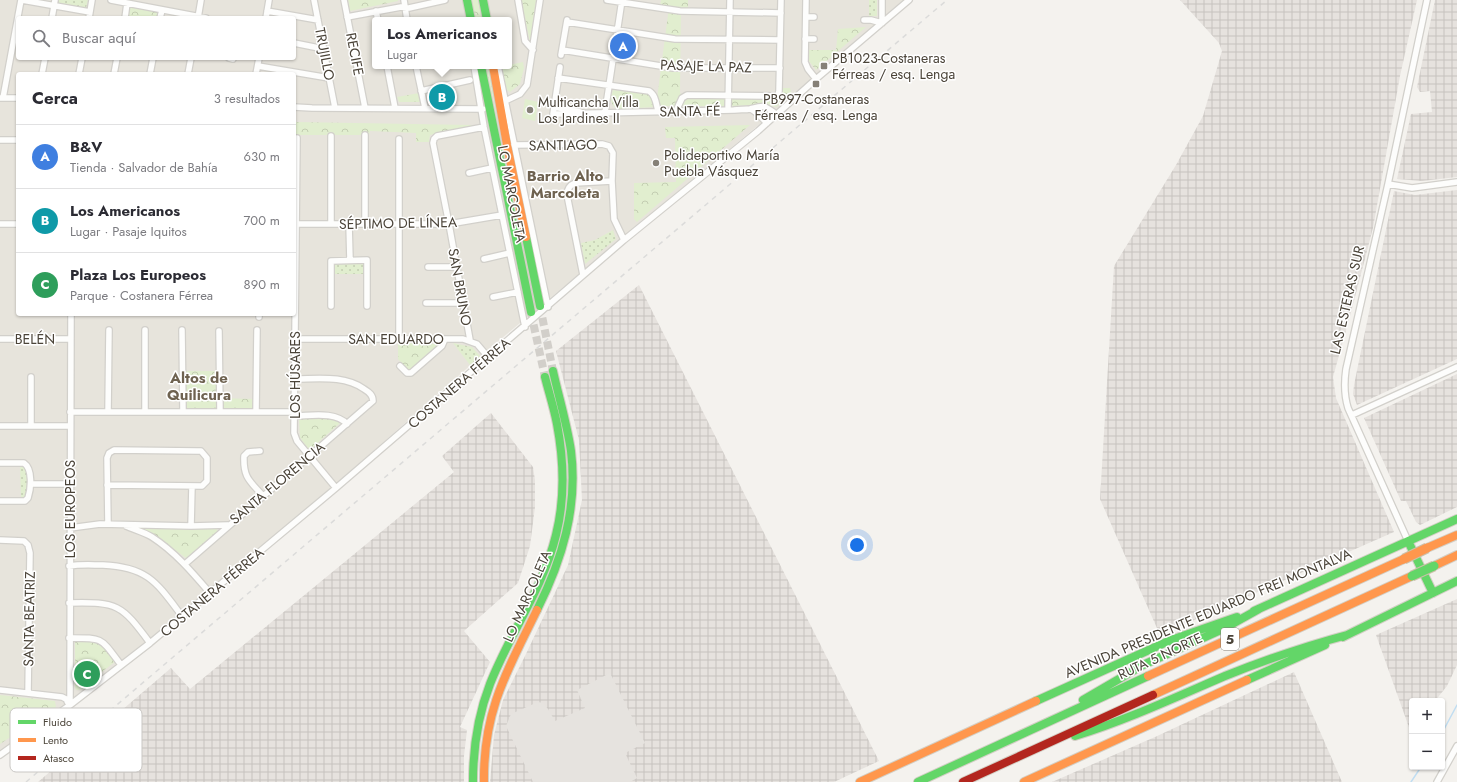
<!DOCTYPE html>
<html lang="es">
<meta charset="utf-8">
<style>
:root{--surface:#fff;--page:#f7f7f7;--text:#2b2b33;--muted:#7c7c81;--line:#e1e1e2;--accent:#868178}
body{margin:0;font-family:Jost,sans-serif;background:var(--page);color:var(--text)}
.controls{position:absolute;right:12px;bottom:12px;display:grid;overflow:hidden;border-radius:4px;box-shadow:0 1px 3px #0004}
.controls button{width:36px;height:36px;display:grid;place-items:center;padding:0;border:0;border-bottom:1px solid var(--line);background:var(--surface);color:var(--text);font:20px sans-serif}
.you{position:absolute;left:857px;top:545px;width:14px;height:14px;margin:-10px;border:3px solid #fff;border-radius:50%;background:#1a73e8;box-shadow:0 0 0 6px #1a73e833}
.badge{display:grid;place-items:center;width:26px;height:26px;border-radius:50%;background:var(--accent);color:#fff;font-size:13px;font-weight:700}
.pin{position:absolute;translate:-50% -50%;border:2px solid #fff;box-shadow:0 1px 4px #0006}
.popup{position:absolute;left:372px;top:17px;width:140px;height:52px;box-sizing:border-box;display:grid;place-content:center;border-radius:4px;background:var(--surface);filter:drop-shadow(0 1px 3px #0005);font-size:13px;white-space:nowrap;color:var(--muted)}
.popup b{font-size:15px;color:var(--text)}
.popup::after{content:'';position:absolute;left:50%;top:100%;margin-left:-8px;border:8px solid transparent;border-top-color:var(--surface)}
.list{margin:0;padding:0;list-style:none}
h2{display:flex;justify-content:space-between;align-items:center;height:52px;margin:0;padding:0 16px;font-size:17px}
h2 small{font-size:13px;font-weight:400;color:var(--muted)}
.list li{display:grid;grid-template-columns:26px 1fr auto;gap:12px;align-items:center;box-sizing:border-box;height:64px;padding:0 16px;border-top:1px solid var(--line)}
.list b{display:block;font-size:15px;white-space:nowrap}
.list p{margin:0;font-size:13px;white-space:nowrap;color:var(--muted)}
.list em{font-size:13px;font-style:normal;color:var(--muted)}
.icon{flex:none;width:22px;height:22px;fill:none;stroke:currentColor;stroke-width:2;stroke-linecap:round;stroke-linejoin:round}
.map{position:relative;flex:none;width:1457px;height:782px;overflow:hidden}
.search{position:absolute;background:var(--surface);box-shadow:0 1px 3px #0004;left:16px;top:16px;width:280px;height:44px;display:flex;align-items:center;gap:10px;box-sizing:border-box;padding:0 14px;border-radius:4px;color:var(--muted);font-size:15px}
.panel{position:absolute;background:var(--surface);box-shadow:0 1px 3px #0004;left:16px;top:72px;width:280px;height:244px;border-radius:4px}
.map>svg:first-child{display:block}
.residential{fill:#e7e4dc;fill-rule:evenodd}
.industrial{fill:url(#industrial-grid)}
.grass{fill:url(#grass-dots)}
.forest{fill:url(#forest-crowns)}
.garden{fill:#e1eecf}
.parking{fill:#e6e3df}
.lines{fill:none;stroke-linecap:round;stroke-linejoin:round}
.stream{stroke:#c0ddf1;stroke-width:1.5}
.secondary-tunnel{stroke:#d2cfca;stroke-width:8;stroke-dasharray:8 4;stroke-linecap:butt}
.street-casing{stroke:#d2d0cb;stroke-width:8}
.fast-casing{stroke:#d3cfc5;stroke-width:10}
.slow-casing{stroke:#d3cfc5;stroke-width:10}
.jam-casing{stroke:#d3cfc5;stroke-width:10}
.street{stroke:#fdfdfc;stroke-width:5.5}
.fast{stroke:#63d668;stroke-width:8}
.slow{stroke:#ff974d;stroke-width:8}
.jam{stroke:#b3261e;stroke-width:8}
.rail{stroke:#dbdbda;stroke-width:1.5;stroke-dasharray:5 5;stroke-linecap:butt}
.fast-bridge-casing{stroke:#ccbfa9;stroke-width:11;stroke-linecap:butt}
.slow-bridge-casing{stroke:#ccbfa9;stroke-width:11;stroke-linecap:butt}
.fast-bridge{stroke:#63d668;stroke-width:9}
.slow-bridge{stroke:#ff974d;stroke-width:9}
.poi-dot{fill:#868178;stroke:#fff;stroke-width:1.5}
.labels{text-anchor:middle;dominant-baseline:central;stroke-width:3;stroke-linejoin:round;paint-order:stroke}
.shield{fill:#fff;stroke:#817c74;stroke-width:1}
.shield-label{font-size:13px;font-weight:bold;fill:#4b4439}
.street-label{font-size:14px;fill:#4b4439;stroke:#fff}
.poi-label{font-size:14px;fill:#4b4439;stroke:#fff;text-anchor:start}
.neighbourhood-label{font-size:15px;font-weight:bold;fill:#6e6250;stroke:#fff}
.key{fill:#fff;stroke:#c9c7c4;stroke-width:1}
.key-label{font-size:11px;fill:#4b4439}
</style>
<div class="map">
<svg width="1457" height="782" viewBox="0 0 1457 782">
<defs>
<pattern id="industrial-grid" width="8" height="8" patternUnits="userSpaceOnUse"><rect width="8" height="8" fill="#e6e2de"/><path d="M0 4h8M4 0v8" fill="none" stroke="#c7c3bf"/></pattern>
<pattern id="grass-dots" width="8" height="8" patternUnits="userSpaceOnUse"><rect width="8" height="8" fill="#e1eecf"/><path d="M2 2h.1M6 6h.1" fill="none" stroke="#c3cdb2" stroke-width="1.8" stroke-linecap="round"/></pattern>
<pattern id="forest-crowns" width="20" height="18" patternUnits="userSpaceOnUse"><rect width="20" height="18" fill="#e1eecf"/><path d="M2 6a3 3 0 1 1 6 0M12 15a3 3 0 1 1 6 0" fill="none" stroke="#c3cdb2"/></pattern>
</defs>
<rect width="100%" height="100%" fill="#f4f2ee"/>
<!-- residential -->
<path class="residential" d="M0,0H909L490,348L155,644L60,717L19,744L0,759ZM18,18H294V58H18ZM375,20H509V66H375ZM18,74H294V314H18Z"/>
<!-- industrial -->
<path class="industrial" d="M1180,0H1417L1400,76L1373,228L1350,316L1333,377L1336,398L1394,532L1160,635L1100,499L1114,266L1176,165L1203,116L1222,51L1219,43Z
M1435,0H1457V177L1422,181L1397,179L1411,114L1432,112L1430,91L1420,92L1417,87Z
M1457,190V359L1357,405L1353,394L1354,385L1394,191L1415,195Z
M639,285L879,761L834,782H490L494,735L503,700L525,656L568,565L582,500L579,440L556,351Z
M1457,374V507L1420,525L1416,522L1406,501H1401L1364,418Z
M491,413L533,467L535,480V507L530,546L518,583L464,631L490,662L460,727L467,730L464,756V782H38L171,668L190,689L454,472L442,456Z
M1457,599V665L1447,686L1435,701L1431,699L1429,701H1412V731L1411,733L1376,635Z
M1294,672L1342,782H1052L1155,737Z"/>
<!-- grass -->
<path class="grass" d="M57,0H88L86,8L57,3Z
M869,0H877V16H869Z
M613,230L616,239L585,264L581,243L595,240Z
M363,263V274H334V264Z
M453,343L472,347L480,356L470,365Z
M20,466H26L28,469L27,495L25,498H21Z"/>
<!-- forest -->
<path class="forest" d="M348,0H398V1L350,11Z
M469,0H478L482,20H473Z
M521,0H536L530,42Z
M661,0H688V9L681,10L680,93L686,98L779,97L781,88H790L792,95L776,107L765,104L735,106H660L657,100L658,91L669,7L660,6Z
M129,6L159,12L157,18H127Z
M866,27L816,70L809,61V50H836L838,29Z
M523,62L524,68L520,84L510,92L505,89L501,67L509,66V65Z
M483,66H491L497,95L489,98Z
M613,90L651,94L655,107L618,109C609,105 611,98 613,90Z
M419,93L420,102H399L397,97Z
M294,122L473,125V127L430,135L429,142H416V133L370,131L369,135H294Z
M750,125L637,222L634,219V183L676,182L675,138H666L665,127Z
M398,343L439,344L409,371L398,359Z
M186,371H217V398L254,399V409H186Z
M299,419C310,419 331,416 340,423L312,448H308L300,438Z
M217,526V532L186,558L160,539L131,527Z
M75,642H99L116,661L79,690H76L75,687Z
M0,695L55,701L56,707L0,744Z"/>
<!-- garden -->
<path class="garden" d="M525,99L538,102L535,121L522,118Z"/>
<!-- parking -->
<path class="parking" d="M610,673L645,743L625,753L637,778L630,782H533L506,726L511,714L538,702L543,703L548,709L555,721L585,708L577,690Z"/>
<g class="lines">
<!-- stream -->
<path class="stream" d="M1442,733L1457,705
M1411,782L1421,767"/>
<!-- secondary-tunnel -->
<path class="secondary-tunnel" d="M540,306L553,371
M531,313L545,377"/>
<!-- street casing -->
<g class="street-casing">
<path id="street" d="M22,0L90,12
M111,0L206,18
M314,0L335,108
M344,0L365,108
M404,0L407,20
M518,0L525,41L533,50
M607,0L680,11L781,13
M806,0L805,62L808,69L816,79
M267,11L318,20
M376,11L378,20
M347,17L401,7L409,8L445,0
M806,17H814
M52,18L55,0
M89,18L92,0
M125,18L127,3
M160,18L162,10
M198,18L201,0
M266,18L269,0
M864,20H871L882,23
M567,22L675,39L780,40
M882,23V0
M805,39H814
M294,43L324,49
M562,50L673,68H780
M561,55L567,20
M229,58L233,59
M258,66L329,78
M387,66L395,108
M416,66L425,108
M474,66L484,127L525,327
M498,66L548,307
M560,67L553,114L734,110C739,109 745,110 750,109C765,105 763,105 776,114
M42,74L45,58
M79,74L82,58
M114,74L117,58
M150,74L153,58
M188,74L191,58
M256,74L259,58
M558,78L649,91C656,95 656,104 658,111
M421,91L470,80
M0,98H18
M3,98L21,0
M505,101L520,94L527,85L540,0
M294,107L312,108L483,109
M554,107L580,112
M751,109L758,114L767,123
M728,110L730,0
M676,111L682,98L687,95L775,96L778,95L779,91L781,0
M605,112L622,0
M365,135V224
M297,138L294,433L297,441L336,488
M399,139V339
M0,140H18
M514,145L602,144L609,146L613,153L612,181L614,219L624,240
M469,173L492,168
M1388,184L1412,188L1457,182
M0,224H18
M294,224H449L502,215
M331,224V136
M349,224L350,260
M484,259L510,253
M428,267H457
M583,275L567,195C567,189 570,185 575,183L612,181
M493,297L518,292
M426,303H463
M331,306V261L367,260V306
M259,317V314
M182,330L183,412
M219,331L220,412
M0,339H71
M295,339H463L477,344L489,358
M470,340L449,224L433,143L434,139L437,136L484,127
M400,366L407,373H411L442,346L445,339
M31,377V426
M70,412H294
M108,412L109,330
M145,412V330
M256,412L257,330
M1352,415L1457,367
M294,416C311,416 335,411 347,424
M0,426H70
M260,451L248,452L244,456C243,478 250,481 263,496
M0,463H24C33,469 31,489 28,498L25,501H0
M31,484H70
M107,485L202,486L207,481V458L201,451H198L114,450L109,453L107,458L108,524
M126,526C135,530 144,532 152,537C175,552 192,572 210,593
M191,526L192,486
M70,528L100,524L191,526L228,525
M0,540L24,541L28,545L30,553L28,693
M1408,541L1348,408C1344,395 1344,383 1346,369L1388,184L1427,0
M185,564L373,401C373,395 369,392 364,389C344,375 318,379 295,379
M69,566C81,564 92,565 103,565C148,567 157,583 182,616
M69,603C118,602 121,604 150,643
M69,638C104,638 100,637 121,665
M0,690L62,697L66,699L69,705
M70,705L71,314
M0,755L70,705L150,643L336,488L624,240L758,131L816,79L909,0
M1437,782L1457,746"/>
</g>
<!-- fast casing -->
<g class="fast-casing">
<path id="fast" d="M467,0L471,20
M483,0L487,20
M481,66L531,312
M526,237L540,306
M1408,541L1433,593
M537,610C562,560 578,508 571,451C567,424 559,398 553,371
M1254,611L1457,519
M1343,637L1457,581
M1247,680L1325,645
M1083,700L1143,665L1225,628L1259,609
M1036,701L1171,640L1237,617
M1075,736C1127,720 1176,697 1225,676C1265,660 1306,646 1347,635
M473,782C473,749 478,715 490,684C510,633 543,589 556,535C565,499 564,461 557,424C554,408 549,393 545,377
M918,782L1148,676"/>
</g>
<!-- slow casing -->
<g class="slow-casing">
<path id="slow" d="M493,66L507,145L526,237
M1427,548L1457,535
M1434,566L1457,555
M1148,676L1404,559
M1153,695L1412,576
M484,782C483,711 507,671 537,610
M860,782L1036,701
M1024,782L1247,680"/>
</g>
<!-- jam casing -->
<g class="jam-casing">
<path id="jam" d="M963,782L1153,695"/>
</g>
<!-- street -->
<use href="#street" class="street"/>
<!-- fast -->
<use href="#fast" class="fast"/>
<!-- slow -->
<use href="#slow" class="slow"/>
<!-- jam -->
<use href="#jam" class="jam"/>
<!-- rail -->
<path class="rail" d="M26,782L947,0"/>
<!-- fast-bridge casing -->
<g class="fast-bridge-casing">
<path id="fast-bridge" d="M1412,576L1434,566"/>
</g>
<!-- slow-bridge casing -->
<g class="slow-bridge-casing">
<path id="slow-bridge" d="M1404,559L1427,548"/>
</g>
<!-- fast-bridge -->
<use href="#fast-bridge" class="fast-bridge"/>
<!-- slow-bridge -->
<use href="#slow-bridge" class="slow-bridge"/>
</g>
<!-- markers -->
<g class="poi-dot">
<rect x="820" y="62" width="8" height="8" rx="2"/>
<rect x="812" y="80" width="8" height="8" rx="2"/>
<circle cx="530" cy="110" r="4"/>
<circle cx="656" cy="163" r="4"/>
</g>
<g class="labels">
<!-- shield labels -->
<rect class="shield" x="1221" y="628" width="18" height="22" rx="3"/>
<g class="shield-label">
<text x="1230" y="639">5</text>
</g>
<!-- street labels -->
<g class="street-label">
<text transform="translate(325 54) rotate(79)">TRUJILLO</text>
<text transform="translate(355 54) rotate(79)">RECIFE</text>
<text transform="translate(706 66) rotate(2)">PASAJE LA PAZ</text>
<text transform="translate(690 111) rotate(-1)">SANTA FÉ</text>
<text transform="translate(563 145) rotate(-1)">SANTIAGO</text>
<text transform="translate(512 194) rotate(79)">LO MARCOLETA</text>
<text transform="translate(398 223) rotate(-1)">SÉPTIMO DE LÍNEA</text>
<text transform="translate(460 287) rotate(80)">SAN BRUNO</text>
<text transform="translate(1347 300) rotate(-77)">LAS ESTERAS SUR</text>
<text x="35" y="339">BELÉN</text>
<text x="396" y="339">SAN EDUARDO</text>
<text transform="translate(295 375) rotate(-90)">LOS HÚSARES</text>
<text transform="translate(459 383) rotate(-41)">COSTANERA FÉRREA</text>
<text transform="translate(277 483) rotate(-40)">SANTA FLORENCIA</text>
<text transform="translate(70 509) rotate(-90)">LOS EUROPEOS</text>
<text transform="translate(212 592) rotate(-40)">COSTANERA FÉRREA</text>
<text transform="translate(527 596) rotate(-66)">LO MARCOLETA</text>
<text transform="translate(1208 613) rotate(-23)">AVENIDA PRESIDENTE EDUARDO FREI MONTALVA</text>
<text transform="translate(29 619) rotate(-89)">SANTA BEATRIZ</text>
<text transform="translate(1160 656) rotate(-25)">RUTA 5 NORTE</text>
</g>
<!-- poi labels -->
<g class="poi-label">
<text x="832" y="58">PB1023-Costaneras<tspan x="832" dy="16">Férreas / esq. Lenga</tspan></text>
<text x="816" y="99" text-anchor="middle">PB997-Costaneras<tspan x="816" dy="16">Férreas / esq. Lenga</tspan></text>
<text x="538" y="102">Multicancha Villa<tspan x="538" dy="16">Los Jardines II</tspan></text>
<text x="664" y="155">Polideportivo María<tspan x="664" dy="16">Puebla Vásquez</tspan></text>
</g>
<!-- neighbourhood labels -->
<g class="neighbourhood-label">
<text x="565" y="176">Barrio Alto<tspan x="565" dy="17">Marcoleta</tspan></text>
<text x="199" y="378">Altos de<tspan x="199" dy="17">Quilicura</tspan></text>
</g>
</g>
<!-- legend -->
<rect x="10" y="708" width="132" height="64" rx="6" class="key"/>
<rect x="18" y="720" width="18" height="4" fill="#63d668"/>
<rect x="18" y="738" width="18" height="4" fill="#ff974d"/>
<rect x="18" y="756" width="18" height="4" fill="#b3261e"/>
<g class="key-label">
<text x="43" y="726">Fluido</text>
<text x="43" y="744">Lento</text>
<text x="43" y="762">Atasco</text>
</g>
</svg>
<div class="controls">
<button>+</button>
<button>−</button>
</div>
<div class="you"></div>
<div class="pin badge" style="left:623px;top:46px;background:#3f7fe0">A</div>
<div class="pin badge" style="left:442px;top:97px;background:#0f9aa8">B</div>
<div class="popup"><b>Los Americanos</b>Lugar</div>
<div class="pin badge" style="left:87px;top:674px;background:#2e9e5b">C</div>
<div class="search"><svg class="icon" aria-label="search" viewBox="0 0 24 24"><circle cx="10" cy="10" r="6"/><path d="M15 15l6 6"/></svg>Buscar aquí</div>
<section class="panel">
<h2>Cerca<small>3 resultados</small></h2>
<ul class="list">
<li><span class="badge" style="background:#3f7fe0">A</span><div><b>B&amp;V</b><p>Tienda · Salvador de Bahía</p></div><em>630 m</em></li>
<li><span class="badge" style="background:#0f9aa8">B</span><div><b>Los Americanos</b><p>Lugar · Pasaje Iquitos</p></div><em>700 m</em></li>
<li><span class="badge" style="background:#2e9e5b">C</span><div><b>Plaza Los Europeos</b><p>Parque · Costanera Férrea</p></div><em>890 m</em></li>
</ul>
</section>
</div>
